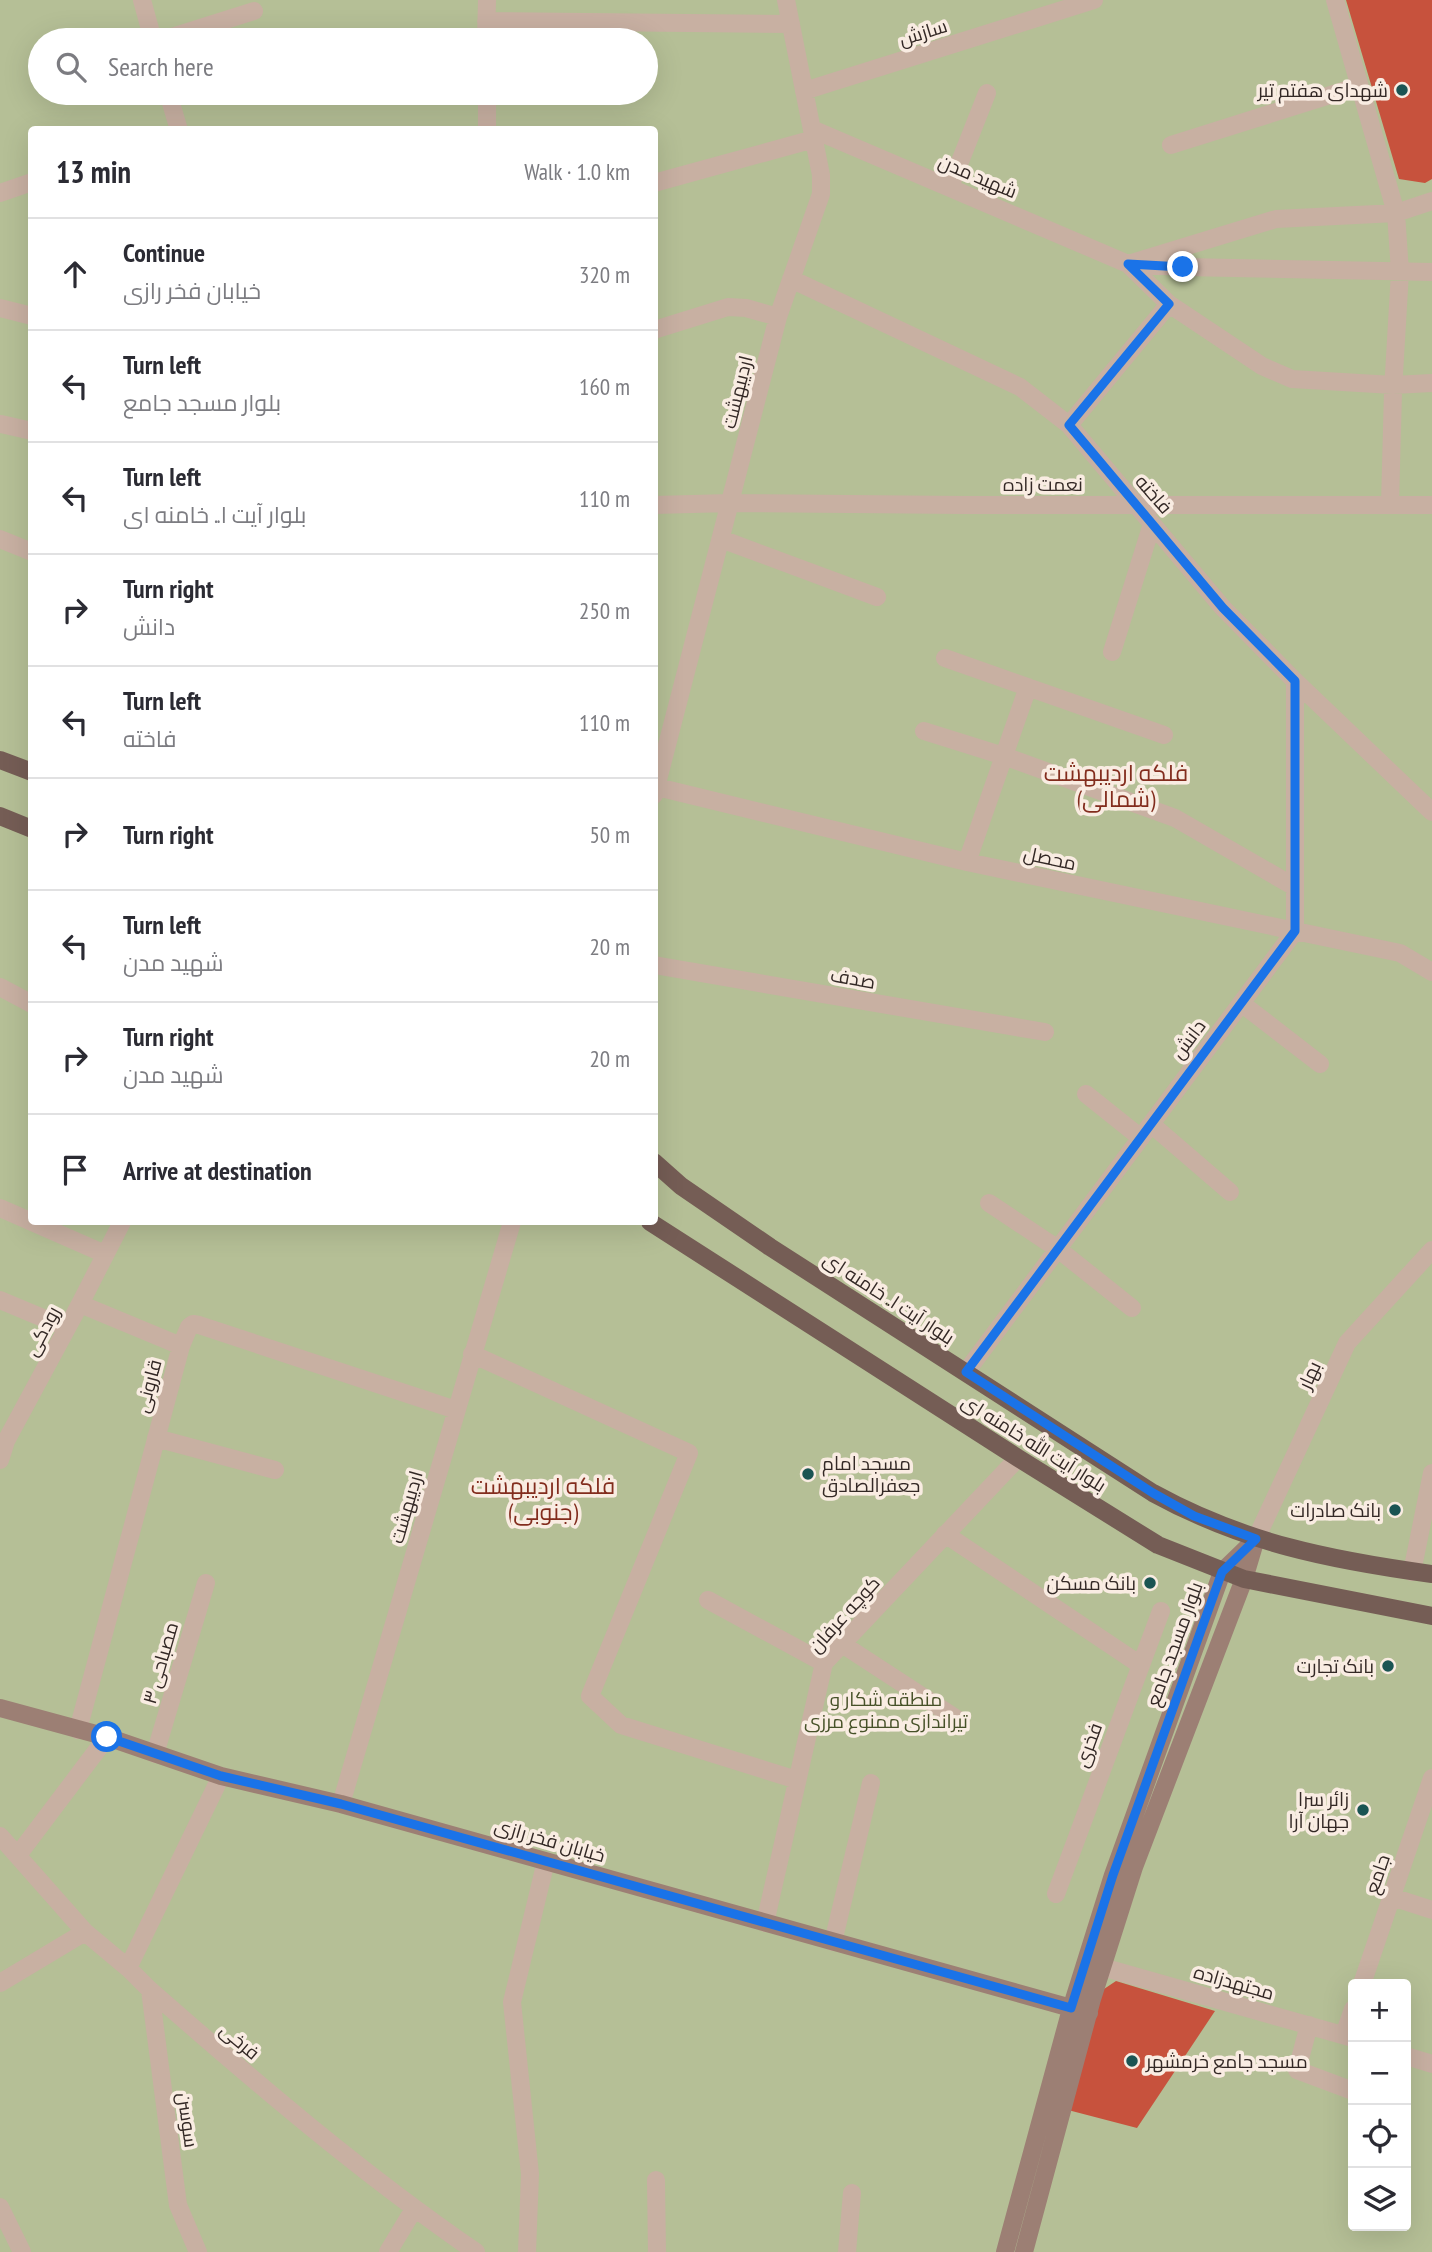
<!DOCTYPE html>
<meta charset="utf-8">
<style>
:root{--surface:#fff;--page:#f7f7f7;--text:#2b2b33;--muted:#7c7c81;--line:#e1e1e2}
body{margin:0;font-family:"PT Sans Narrow",Cairo,sans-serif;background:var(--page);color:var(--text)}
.controls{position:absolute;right:21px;bottom:21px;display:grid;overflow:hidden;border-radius:7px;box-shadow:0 7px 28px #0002}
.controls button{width:63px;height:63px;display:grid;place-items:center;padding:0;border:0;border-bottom:2px solid var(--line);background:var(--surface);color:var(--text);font:35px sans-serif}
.stop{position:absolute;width:21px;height:21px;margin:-16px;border:5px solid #1a73e8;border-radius:50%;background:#fff}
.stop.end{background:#1a73e8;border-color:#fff;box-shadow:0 2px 7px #0008}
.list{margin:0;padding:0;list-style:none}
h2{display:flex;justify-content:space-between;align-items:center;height:91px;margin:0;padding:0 28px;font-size:30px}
h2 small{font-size:23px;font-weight:400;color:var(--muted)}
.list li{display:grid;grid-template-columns:46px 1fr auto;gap:21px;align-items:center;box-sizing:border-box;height:112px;padding:0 28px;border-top:2px solid var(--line)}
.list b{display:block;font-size:26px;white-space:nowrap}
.list p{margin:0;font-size:23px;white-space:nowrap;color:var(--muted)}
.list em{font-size:23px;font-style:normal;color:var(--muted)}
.icon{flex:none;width:38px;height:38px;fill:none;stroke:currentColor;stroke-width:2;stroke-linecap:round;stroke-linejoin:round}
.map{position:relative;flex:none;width:1432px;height:2252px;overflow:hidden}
.search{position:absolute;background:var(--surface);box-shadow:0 7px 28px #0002;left:28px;top:28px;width:630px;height:77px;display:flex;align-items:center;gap:18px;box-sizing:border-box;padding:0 24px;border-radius:38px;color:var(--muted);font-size:26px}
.panel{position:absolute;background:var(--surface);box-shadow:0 7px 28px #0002;left:28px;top:126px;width:630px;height:1099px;border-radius:7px}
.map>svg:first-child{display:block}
.green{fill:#b5bf96;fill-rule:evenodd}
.building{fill:#c7523d}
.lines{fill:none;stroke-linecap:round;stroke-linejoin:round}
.street{stroke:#c8b0a2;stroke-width:18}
.secondary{stroke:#9c7f74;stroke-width:18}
.primary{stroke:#755d55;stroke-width:18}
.route{stroke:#1a73e8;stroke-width:9}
.poi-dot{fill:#1a5453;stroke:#f9ece2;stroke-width:2.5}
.labels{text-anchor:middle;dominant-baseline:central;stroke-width:7;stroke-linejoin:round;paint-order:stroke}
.street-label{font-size:19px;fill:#332825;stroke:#f9ece2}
.poi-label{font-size:19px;fill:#332825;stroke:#f9ece2;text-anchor:end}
.park-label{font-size:19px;fill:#465128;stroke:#f9ece2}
.quarter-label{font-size:23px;fill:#822c1d;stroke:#f9ece2}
</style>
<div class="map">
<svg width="1432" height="2252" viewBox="0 0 1432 2252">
<rect width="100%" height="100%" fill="#f1e2d6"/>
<!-- green -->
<path class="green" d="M0,0H1432V2252H0ZM40,40H646V93H40ZM32,130H654V1222H32ZM1353,1984H1406V2226H1353Z"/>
<!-- building -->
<path class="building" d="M1346,0H1432V179L1425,183L1399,179Z
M1116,1981L1215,2011L1137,2128L1068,2110L1101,1991Z"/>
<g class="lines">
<!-- street -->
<path class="street" d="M142,0L153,40
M1335,0L1396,213L1400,272L1393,391L1390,504
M486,21L791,24
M162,40L254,11
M486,40L487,0
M804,91L1094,0
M168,93L179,130
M487,93V130
M812,129L1128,264L1183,267L1432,272
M1171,145L1359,86
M654,183L814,139
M950,187L987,93
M0,193L32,182
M1432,201L1396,213L1276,219L1128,264L1169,304L1262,366L1292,379L1393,385L1432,383
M791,279L1020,387L1069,425L1223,608L1295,681L1432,812
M0,308L32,316
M654,330L728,307L746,308L778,317
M1,424L32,431
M1069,425L1169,304
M654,505L730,503L965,505H1432
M0,539L32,552
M721,539L877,597
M1112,652L1152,524
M945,658L1164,735
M924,731L1004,756L1175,818L1293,886
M657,787L967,862L1400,953L1432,972
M654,795L778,317L821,194V175L786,0
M967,862L1028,687
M654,965L1045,1032
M0,987L32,1004
M1241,1003L1320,1064
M1086,1094L1141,1138
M1151,1124L1230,1192
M989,1203L1058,1249L1132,1308
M0,1208L105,1254
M0,1300L67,1328
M80,1304L181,1346
M472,1354L689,1453L590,1696L621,1725L797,1780
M966,1372L1295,931V681
M156,1438L275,1470
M0,1460L6,1441L80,1304L122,1222
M945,1534L1139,1664
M1256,1539L1347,1343L1432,1250
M1412,1572L1432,1473
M708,1600L824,1663
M842,1644L957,1719
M78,1730L181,1346L189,1327L193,1324L199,1325L456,1410
M155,1754L206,1583
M341,1804L512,1222
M0,1836L85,1932L128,1968L150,1990C255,2082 361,2173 476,2252
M18,1855L107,1737
M1056,1894L1161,1611
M1392,1897L1432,1910
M765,1923L824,1663L1018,1458
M833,1942L871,1783
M1102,1967L1353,2038
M128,1968L221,1776
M0,1983L85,1932
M1362,1984L1432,1778
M150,1990L178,2205L198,2252
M1309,2025L1297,2070L1353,2091
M1344,2035L1353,2009
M1406,2056L1432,2064
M656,2180L657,2252
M0,2207L22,2252
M388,2252L414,2209
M527,2252L530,2174L512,2002L546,1861
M847,2252L852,2193"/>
<!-- secondary -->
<path class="secondary" d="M0,1708L107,1737L221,1776L341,1804L1089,2013
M1005,2252L1071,2009L1113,1875L1222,1572L1256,1539
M1024,2252L1092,1999L1134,1867L1244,1579L1255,1542"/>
<!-- primary -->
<path class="primary" d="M0,760L32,772
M0,816L32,829
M654,1162L681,1186L770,1247L1153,1493C1244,1543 1330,1560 1432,1574
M650,1222L1018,1458L1158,1545L1244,1579L1432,1616"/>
</g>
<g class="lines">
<!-- route -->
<path class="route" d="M107,1737L221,1776L341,1804L1071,2008L1113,1875L1222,1572L1256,1539L1194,1516L1153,1493L966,1372L1295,931V681L1223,608L1069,425L1169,304L1128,264L1183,267"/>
</g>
<!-- markers -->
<g class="poi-dot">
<circle cx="1402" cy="90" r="7"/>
<circle cx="808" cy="1474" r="7"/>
<circle cx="1395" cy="1510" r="7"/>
<circle cx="1150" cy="1583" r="7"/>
<circle cx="1388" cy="1666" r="7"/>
<circle cx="1363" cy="1810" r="7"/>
<circle cx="1132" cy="2061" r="7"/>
</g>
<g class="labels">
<!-- street labels -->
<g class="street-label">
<text transform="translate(923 32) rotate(-17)">سازش</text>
<text transform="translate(978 176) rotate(23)">شهید مدن</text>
<text transform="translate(737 392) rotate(-76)">اردیبهشت</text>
<text x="1043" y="484">نعمت زاده</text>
<text transform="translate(1154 494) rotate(49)">فاخته</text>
<text transform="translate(1050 858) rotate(12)">محصل</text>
<text transform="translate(853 978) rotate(10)">صدف</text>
<text transform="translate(1188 1039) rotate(-53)">دانش</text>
<text transform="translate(889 1298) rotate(33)">بلوار آیت ا.. خامنه ای</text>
<text transform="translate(42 1331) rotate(-62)">رودکی</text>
<text transform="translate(1309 1375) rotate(-65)">بهار</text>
<text transform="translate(148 1386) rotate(-75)">قارونی</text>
<text transform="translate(1034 1443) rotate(32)">بلوار آیت الله خامنه ای</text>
<text transform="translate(406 1507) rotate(-74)">اردیبهشت</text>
<text transform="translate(844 1614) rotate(-48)">کوچه عرفان</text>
<text transform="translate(1174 1644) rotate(-70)">بلوار مسجد جامع</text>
<text transform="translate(160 1663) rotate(-74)">مصباحی ۳</text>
<text transform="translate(1088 1745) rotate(-70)">فخری</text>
<text transform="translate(550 1840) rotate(16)">خیابان فخر رازی</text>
<text transform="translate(1377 1874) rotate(-71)">جامع</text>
<text transform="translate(1234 1982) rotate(16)">مجتهدزاده</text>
<text transform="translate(240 2041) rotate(40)">فرخی</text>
<text transform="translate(188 2120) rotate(82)">سوسن</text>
</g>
<!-- poi labels -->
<g class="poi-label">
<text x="1388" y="90">شهدای هفتم تیر</text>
<text x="822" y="1463" text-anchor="start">مسجد امام<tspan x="822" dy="22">جعفرالصادق</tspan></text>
<text x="1381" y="1510">بانک صادرات</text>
<text x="1136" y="1583">بانک مسکن</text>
<text x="1374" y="1666">بانک تجارت</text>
<text x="1349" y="1799">زائر سرا<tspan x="1349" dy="22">جهان آرا</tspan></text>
<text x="1146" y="2061" text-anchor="start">مسجد جامع خرمشهر</text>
</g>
<!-- park labels -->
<g class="park-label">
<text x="886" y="1699">منطقه شکار و<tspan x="886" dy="22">تیراندازی ممنوع مرزی</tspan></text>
</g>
<!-- quarter labels -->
<g class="quarter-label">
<text x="1116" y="772">فلکه اردیبهشت<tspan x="1116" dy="26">(شمالی)</tspan></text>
<text x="543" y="1485">فلکه اردیبهشت<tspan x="543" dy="26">(جنوبی)</tspan></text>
</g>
</g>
</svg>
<div class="controls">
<button>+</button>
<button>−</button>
<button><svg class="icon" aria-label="locate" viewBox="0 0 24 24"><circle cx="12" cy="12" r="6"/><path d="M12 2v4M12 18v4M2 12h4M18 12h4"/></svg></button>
<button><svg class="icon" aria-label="layers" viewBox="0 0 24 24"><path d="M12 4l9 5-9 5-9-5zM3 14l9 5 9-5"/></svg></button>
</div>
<div class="stop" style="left:107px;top:1737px"></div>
<div class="stop end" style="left:1183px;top:267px"></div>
<div class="search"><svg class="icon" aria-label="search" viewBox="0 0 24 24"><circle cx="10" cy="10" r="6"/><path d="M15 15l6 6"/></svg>Search here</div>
<section class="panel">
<h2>13 min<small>Walk · 1.0 km</small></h2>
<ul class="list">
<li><svg class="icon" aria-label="ahead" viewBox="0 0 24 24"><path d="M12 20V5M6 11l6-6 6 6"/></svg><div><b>Continue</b><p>خیابان فخر رازی</p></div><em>320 m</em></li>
<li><svg class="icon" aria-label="left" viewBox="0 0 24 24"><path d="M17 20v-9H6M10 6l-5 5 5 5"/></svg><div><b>Turn left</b><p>بلوار مسجد جامع</p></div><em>160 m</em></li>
<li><svg class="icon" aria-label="left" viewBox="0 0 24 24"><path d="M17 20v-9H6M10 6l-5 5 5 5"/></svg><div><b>Turn left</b><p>بلوار آیت ا.. خامنه ای</p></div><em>110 m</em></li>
<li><svg class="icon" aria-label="right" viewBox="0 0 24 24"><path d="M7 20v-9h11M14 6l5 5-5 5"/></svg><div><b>Turn right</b><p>دانش</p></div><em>250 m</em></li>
<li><svg class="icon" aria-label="left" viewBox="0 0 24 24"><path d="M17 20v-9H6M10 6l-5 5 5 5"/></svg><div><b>Turn left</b><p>فاخته</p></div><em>110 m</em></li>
<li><svg class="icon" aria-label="right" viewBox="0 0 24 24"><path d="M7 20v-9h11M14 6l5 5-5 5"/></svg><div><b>Turn right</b></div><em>50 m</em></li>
<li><svg class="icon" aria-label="left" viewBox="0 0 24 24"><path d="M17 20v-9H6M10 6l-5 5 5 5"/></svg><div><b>Turn left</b><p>شهید مدن</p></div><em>20 m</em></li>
<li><svg class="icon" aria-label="right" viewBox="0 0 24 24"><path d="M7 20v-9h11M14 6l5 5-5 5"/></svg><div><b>Turn right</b><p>شهید مدن</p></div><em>20 m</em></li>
<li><svg class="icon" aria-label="arrive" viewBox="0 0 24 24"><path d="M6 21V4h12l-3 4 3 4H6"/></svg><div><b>Arrive at destination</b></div></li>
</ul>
</section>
</div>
